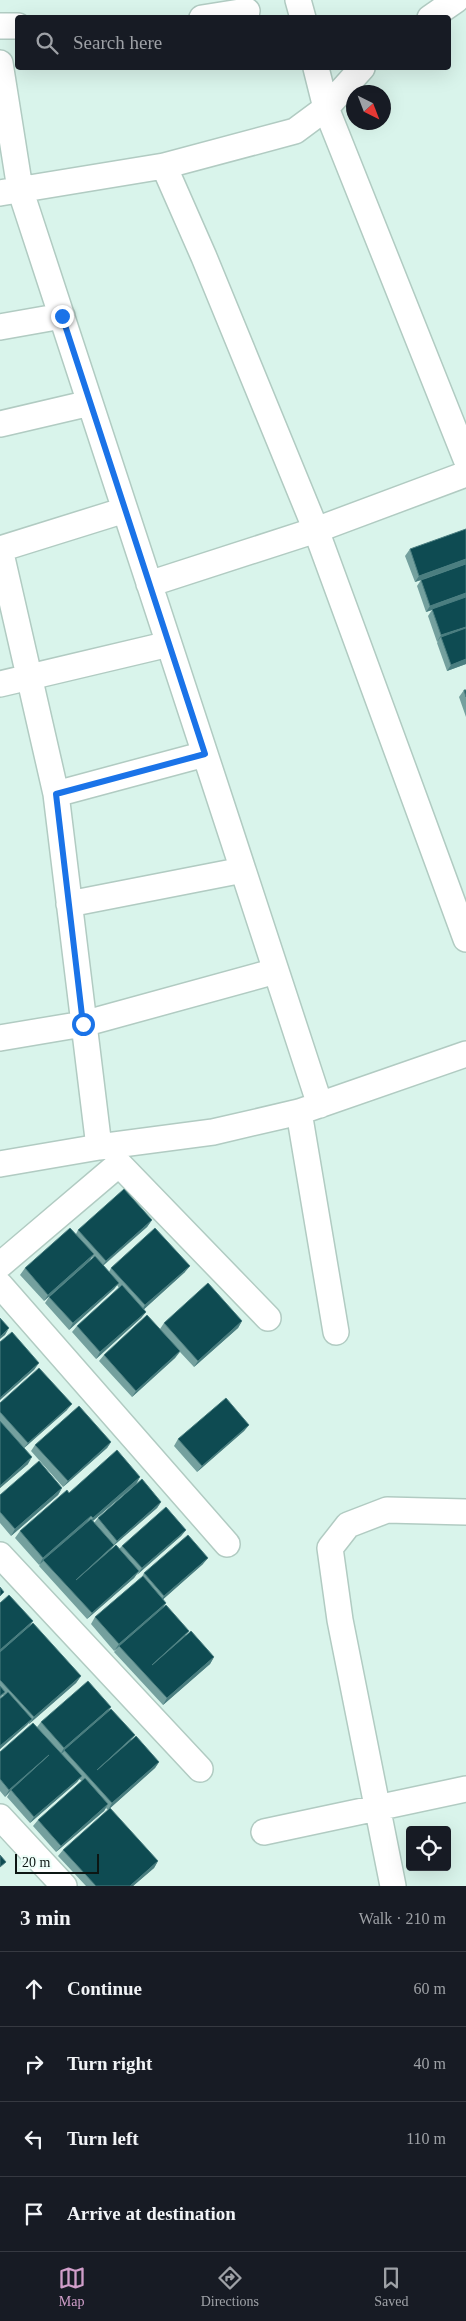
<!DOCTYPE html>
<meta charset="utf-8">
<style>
:root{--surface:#171b24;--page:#20242c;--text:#f1f3f6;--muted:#9ea1a6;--line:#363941;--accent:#d09ec9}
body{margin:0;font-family:"Times New Roman",serif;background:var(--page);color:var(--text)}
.controls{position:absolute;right:15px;bottom:15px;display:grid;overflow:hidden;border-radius:5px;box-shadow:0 5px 20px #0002}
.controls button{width:45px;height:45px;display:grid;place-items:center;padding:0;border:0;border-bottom:1px solid var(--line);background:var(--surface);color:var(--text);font:25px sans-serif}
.compass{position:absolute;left:346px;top:85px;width:45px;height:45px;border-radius:50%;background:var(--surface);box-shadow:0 5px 20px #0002;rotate:138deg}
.scale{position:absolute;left:15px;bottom:12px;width:84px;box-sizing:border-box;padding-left:5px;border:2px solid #0c1613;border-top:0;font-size:14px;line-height:18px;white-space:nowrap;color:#0c1613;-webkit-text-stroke:4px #eefef9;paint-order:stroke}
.stop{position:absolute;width:15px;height:15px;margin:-11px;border:4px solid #1a73e8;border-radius:50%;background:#fff}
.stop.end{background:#1a73e8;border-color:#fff;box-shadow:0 1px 5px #0008}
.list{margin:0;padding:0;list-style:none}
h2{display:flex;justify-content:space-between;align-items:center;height:65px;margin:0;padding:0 20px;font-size:21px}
h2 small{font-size:16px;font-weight:400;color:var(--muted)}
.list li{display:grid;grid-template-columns:32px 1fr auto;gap:15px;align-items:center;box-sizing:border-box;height:75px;padding:0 20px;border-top:1px solid var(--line)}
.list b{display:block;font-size:19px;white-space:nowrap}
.list em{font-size:16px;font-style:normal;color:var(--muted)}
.icon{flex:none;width:28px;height:28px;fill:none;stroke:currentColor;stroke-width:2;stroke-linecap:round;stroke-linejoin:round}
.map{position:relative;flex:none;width:466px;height:1886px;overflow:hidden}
.search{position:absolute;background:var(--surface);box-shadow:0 5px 20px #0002;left:15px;right:15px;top:15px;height:55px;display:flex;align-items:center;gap:12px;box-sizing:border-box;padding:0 18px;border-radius:5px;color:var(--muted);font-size:19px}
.sheet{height:365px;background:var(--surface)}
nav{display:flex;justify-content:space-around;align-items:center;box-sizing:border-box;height:70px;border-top:1px solid var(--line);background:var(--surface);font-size:14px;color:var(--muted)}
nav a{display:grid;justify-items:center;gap:2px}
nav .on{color:var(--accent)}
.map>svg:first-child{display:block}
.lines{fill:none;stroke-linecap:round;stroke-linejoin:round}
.minor-casing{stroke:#b1cbc2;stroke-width:28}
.minor{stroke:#fff;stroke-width:25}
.wall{fill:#74a09e}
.shaded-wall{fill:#4b7e80}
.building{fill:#0e4b52;stroke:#4b7e80}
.route{stroke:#1a73e8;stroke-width:6}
</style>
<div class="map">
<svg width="466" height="1886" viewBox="0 0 466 1886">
<rect width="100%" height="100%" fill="#d9f4eb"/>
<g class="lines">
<!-- minor casing -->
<g class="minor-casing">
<path id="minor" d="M298,0L303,18
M202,18L247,11
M430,18L456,0
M0,26H18
M0,63L20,189L320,1105
M316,68L326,108L466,459
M164,166L204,257L316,530L466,939
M0,193L164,166L295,131L326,108L362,68
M0,327L62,316
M0,424L90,403
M0,549L56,794L99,1147
M0,549L125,510
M149,584L316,530L466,474
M0,684L169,644
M56,794L205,754
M69,904L243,870
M0,1038L83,1024L276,971
M299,1112L336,1332
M0,1164L99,1147L213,1132L299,1112L466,1054
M0,1265L119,1164L268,1318
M0,1285L227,1544
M0,1555L200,1769
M0,1817L64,1886
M264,1832L466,1789
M393,1886L340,1620L330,1548L348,1525L387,1510L466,1512"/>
</g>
<!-- minor -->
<use href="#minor" class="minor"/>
</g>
<!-- wall -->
<path class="wall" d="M410,549L466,664L447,671L437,643L438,641L437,642L428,616L432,610L426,612L417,586L421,580L415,582L405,556Z
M464,690H466V717L459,697Z
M152,1220L147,1227L103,1266L109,1272L111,1268L185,1272L144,1309L146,1312L141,1318L96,1359L72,1332L77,1326L119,1288L117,1285L114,1289L69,1330L45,1303L49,1297L93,1258L92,1257L89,1261L44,1301L20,1275L25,1268L76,1234L78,1230Z
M242,1321L238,1328L194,1367L180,1352L175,1358L132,1397L99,1361L104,1355L160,1329L164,1323Z
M0,1403L67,1410L24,1448L28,1464L0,1488Z
M249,1425L244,1431L197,1472L174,1446L178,1439Z
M111,1442L107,1448L63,1487L31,1451L35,1445Z
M140,1477L136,1484L93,1521L94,1523L98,1518L161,1502L157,1508L112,1547L110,1550L119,1549L122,1546L186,1530L181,1536L137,1574L134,1578L87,1619L39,1566L42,1561L39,1565L15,1538L20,1531L69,1493Z
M62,1488L58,1495L11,1536L0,1523V1495Z
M203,1564L163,1599L166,1603L163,1607L186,1636L214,1657L210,1664L163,1705L114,1652L118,1647L114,1651L91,1624L95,1617L142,1577L144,1573Z
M0,1603L33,1621L28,1628L81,1676L76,1683L29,1724V1723L0,1749V1699L4,1696L3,1695L0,1699Z
M108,1712L131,1740L159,1762L155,1768L108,1810L106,1808L104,1811L56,1852L33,1826L38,1820L82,1781L79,1779L77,1782L30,1823L7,1797L10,1792L5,1797L0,1791V1752L37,1727L41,1722Z
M63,1850L158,1861L154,1868L133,1886H86L58,1856Z"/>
<!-- shaded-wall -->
<path class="shaded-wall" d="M466,559V564L415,582L419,576Z
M466,593V598L426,612L430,606Z
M466,627V631L441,637L437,642L441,635Z
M466,659V664L447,671L451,665Z
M152,1220L147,1227L101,1267L106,1261Z
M94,1254L89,1261L44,1301L48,1295Z
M190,1266L185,1272L141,1312L145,1305Z
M119,1283L114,1289L69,1330L73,1323Z
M146,1312L141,1318L96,1359L100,1352Z
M242,1321L238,1328L194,1367L198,1361Z
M9,1328L5,1335L0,1339V1337Z
M180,1351L175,1358L132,1397L136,1391Z
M39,1363L34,1370L0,1400V1398Z
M72,1404L67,1410L23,1449L28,1443Z
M249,1425L244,1431L197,1472L202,1466Z
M111,1442L107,1448L63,1487L68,1481Z
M32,1457L28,1464L0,1488V1486Z
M140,1477L136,1484L88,1525L93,1518Z
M62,1488L58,1495L11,1536L15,1529Z
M161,1502L157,1508L112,1547L117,1541Z
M91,1516L86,1523L39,1565L43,1558Z
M186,1530L181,1536L137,1575L142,1568Z
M208,1558L203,1564L159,1603L164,1596Z
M139,1571L134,1578L87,1619L92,1613Z
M166,1603L162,1609L114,1651L119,1644Z
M33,1621L28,1628L0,1652V1650Z
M214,1657L210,1664L163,1705L167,1698Z
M81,1676L76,1683L29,1724L34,1717Z
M111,1707L107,1714L60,1755L64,1748Z
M32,1719L27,1725L0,1749V1746Z
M49,1755L11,1790L5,1797L9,1790Z
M159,1762L155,1768L108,1810L112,1803Z
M82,1776L77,1782L30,1823L34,1817Z
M108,1804L104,1811L56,1852L61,1846Z
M158,1861L154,1868L133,1886H130Z"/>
<!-- building -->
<path class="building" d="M466,529V559L419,576L410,549Z
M466,564V593L430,606L421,580Z
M466,597V627L441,635L432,609Z
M466,628V659L451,665L441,637Z
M464,690H466V697Z
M124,1189L152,1220L106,1261L78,1230Z
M70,1228L94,1254L48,1295L25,1268Z
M155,1228L190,1266L145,1305L111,1268Z
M95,1256L119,1283L73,1323L49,1297Z
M208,1283L242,1321L198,1361L164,1323Z
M122,1285L146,1312L100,1352L77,1326Z
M147,1315L180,1351L136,1391L104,1355Z
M0,1318L9,1328L0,1337Z
M12,1332L39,1363L0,1398V1342Z
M39,1368L72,1404L28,1443L0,1412V1403Z
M226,1398L249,1425L202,1466L178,1439Z
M79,1406L111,1442L68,1481L35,1445Z
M0,1421L32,1457L0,1486Z
M117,1450L140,1477L93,1518L91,1516L43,1558L20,1531L67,1490L69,1493Z
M39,1461L62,1488L15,1529L0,1512V1495Z
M142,1479L161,1502L117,1541L98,1518Z
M166,1507L186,1530L142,1568L122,1546Z
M91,1519L114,1545L76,1580L116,1545L139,1571L92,1613L43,1560Z
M188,1535L208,1558L164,1596L144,1573Z
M143,1576L166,1603L119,1644L95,1617Z
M0,1587L4,1592L0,1596Z
M9,1595L33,1621L0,1650V1603Z
M166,1605L189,1631L152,1665L191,1631L214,1657L167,1698L119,1646Z
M33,1623L81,1676L34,1717L0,1680V1652Z
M88,1681L111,1707L64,1748L41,1722Z
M0,1686L5,1692L0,1696Z
M8,1692L32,1719L0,1746V1699Z
M111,1709L135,1735L97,1770L136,1736L159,1762L112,1803L64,1750Z
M33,1723L82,1776L34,1817L11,1790L49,1755L9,1790L0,1779V1752Z
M85,1778L108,1804L61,1846L38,1820Z
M110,1808L158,1861L130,1886H96L63,1850Z
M0,1855L6,1862L0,1867Z"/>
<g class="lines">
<!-- route -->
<path class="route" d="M62,316L205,754L56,794L83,1024"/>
</g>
</svg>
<div class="controls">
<button><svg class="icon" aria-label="locate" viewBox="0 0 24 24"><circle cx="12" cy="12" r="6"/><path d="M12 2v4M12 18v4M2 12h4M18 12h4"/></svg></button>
</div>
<svg class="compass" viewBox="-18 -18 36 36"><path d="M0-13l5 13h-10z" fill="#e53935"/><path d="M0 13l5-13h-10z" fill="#9ea1a6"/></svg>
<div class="scale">20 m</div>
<div class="stop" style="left:83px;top:1024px"></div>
<div class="stop end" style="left:62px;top:316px"></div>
<div class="search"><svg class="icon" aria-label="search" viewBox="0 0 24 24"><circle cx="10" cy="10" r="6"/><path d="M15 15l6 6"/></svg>Search here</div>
</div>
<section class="sheet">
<h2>3 min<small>Walk · 210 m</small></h2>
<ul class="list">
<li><svg class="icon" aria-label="ahead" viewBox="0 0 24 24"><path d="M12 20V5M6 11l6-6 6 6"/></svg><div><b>Continue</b></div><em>60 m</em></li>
<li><svg class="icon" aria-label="right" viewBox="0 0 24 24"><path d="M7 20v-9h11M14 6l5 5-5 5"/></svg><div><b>Turn right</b></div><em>40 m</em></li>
<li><svg class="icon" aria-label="left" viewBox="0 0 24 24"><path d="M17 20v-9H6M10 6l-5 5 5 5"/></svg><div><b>Turn left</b></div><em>110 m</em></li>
<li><svg class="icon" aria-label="arrive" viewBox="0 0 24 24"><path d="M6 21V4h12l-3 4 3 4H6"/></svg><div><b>Arrive at destination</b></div></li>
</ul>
</section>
<nav>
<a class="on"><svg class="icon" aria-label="map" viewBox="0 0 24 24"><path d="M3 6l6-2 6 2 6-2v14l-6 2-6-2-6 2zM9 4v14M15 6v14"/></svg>Map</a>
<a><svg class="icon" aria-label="directions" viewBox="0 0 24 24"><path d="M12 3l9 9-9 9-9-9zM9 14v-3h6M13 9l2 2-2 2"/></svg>Directions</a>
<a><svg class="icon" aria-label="saved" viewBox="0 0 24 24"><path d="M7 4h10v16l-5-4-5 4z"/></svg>Saved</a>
</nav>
